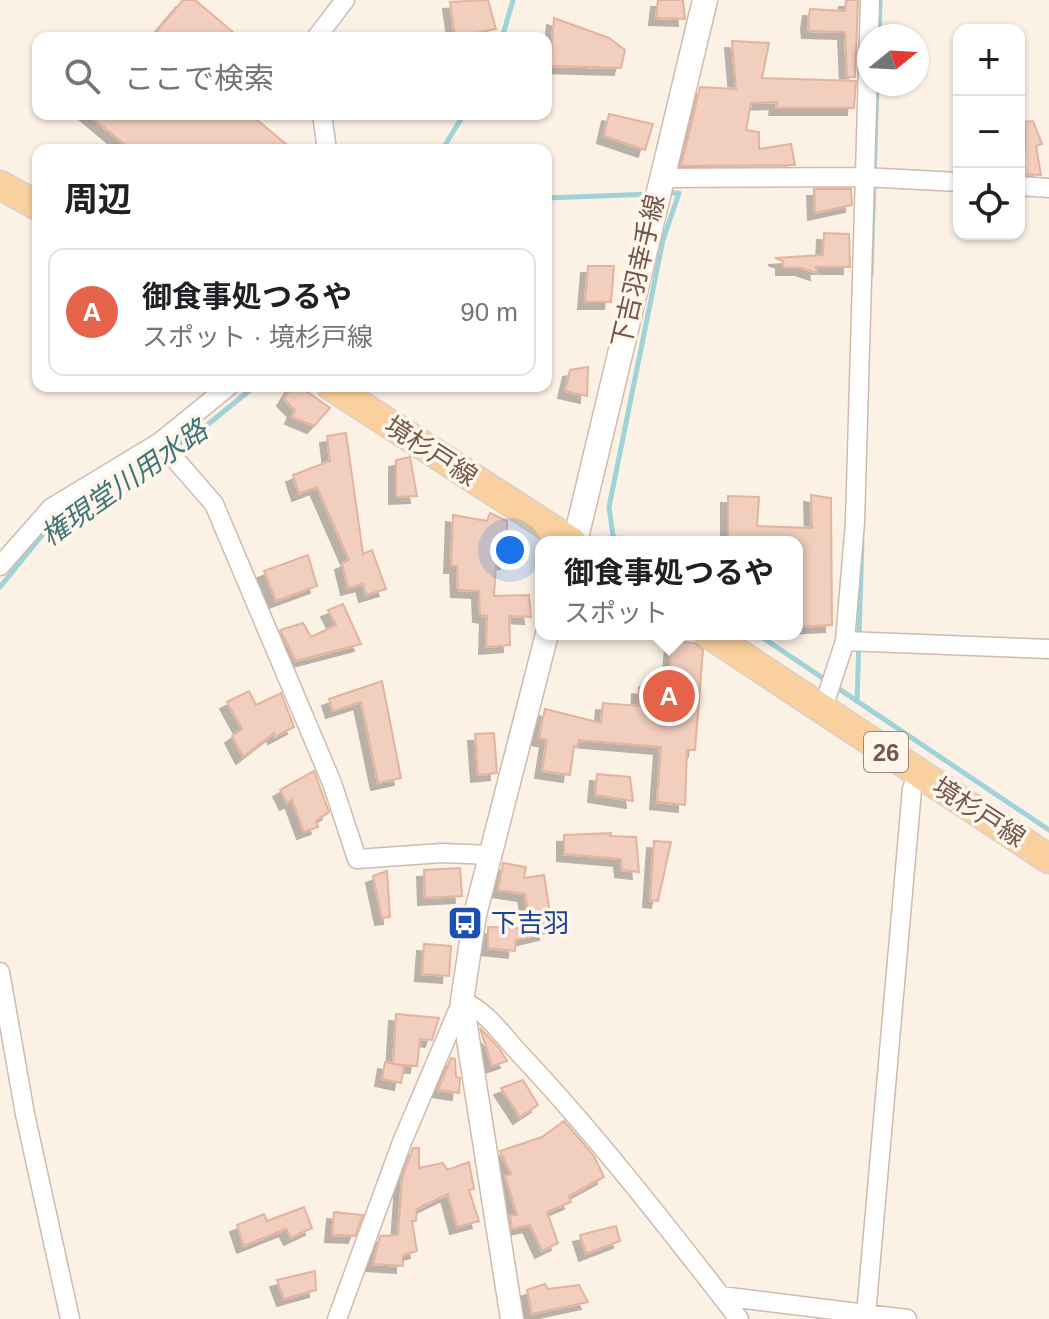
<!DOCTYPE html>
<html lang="ja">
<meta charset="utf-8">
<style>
:root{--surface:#fff;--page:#f6f6f6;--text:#202124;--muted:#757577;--line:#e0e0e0;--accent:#e5624b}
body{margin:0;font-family:Arial,"Noto Sans JP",sans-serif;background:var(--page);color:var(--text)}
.controls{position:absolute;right:24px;top:24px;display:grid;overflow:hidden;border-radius:16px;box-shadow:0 2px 6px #0004}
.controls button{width:72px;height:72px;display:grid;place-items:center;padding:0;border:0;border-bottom:2px solid var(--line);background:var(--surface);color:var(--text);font:40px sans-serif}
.compass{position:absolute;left:857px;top:24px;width:72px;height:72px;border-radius:50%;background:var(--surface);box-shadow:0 2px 6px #0004;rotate:72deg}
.you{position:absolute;left:510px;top:550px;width:28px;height:28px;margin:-20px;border:6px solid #fff;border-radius:50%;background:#1a73e8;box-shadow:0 0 0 12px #1a73e833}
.badge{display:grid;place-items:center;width:52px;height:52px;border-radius:50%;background:var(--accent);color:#fff;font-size:26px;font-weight:700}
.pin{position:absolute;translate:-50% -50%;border:4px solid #fff;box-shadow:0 2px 8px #0006}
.popup{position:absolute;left:535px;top:536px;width:268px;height:104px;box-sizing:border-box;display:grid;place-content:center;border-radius:16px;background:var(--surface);filter:drop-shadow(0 2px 6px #0005);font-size:26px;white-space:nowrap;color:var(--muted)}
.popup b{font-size:30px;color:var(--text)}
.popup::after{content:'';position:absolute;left:50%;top:100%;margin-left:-16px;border:16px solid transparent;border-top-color:var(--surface)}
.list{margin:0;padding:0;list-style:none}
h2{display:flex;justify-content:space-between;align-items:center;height:104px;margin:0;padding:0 32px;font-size:34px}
h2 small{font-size:26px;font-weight:400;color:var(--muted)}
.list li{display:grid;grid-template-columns:52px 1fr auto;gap:24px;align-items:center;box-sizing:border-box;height:128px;margin:0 16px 16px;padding:0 16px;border:2px solid var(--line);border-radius:16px}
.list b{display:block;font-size:30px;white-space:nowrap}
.list p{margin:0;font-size:26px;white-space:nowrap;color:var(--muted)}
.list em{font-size:26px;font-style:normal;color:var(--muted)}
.icon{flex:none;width:44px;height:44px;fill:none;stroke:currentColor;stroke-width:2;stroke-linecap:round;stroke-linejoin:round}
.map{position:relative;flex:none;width:1049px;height:1319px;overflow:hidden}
.search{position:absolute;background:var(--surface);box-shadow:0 2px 6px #0004;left:32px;top:32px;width:520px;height:88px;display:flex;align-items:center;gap:20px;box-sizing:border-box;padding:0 28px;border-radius:16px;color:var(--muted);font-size:30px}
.panel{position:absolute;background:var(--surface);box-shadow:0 2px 6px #0004;left:32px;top:144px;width:520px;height:248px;border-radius:16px}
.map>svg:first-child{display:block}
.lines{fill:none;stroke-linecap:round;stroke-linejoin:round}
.stream{stroke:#a0d3d7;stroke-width:5}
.building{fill:#f1cebd;stroke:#e4b39d;stroke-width:2;filter:url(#shadow)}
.minor-casing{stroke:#d0baae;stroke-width:21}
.tertiary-casing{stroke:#d0baae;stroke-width:25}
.secondary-casing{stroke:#d3baac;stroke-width:27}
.primary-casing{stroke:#d8d0cc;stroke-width:31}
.minor{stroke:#fff;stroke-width:18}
.tertiary{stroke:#fff;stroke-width:22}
.secondary{stroke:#fff;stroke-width:24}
.primary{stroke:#fad19e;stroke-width:28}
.labels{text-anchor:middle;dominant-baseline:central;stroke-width:7;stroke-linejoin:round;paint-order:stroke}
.shield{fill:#fff6eb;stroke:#9e867a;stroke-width:2}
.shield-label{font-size:24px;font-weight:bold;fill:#75564a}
.street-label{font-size:26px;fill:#75564a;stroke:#fff6eb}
.transit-label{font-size:26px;fill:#164399;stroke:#fff6eb;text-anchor:start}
.water-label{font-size:28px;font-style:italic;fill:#3e757a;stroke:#fff6eb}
</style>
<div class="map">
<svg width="1049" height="1319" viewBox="0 0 1049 1319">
<defs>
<filter id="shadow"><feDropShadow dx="-7" dy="7" stdDeviation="0" flood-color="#0004"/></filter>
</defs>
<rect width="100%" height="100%" fill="#fcf1e5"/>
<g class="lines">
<!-- stream -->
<path class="stream" d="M879,36L880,0
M502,38L513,0
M442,150L464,114
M546,198L652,194
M871,275L877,84
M171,448L201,430L255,386
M622,542L613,536L609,507L663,240L679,193H666
M0,587L44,533L162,454
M757,634L1049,830
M857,702L862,541"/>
</g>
<!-- building -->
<path class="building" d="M183,0H195L240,38H151Z
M488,0L496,29L455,37L450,2Z
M658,0H683L685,19L656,18Z
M846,0H858L855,77H847L845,32L809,31L808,22L810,9L845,11Z
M554,18L609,38L625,50L621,68L550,66Z
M732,41L769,43L762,78L856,81L854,108H776L777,102L751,103L746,130L759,132V149L791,144L795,165L681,166L700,87L736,89Z
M88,114H250L293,150H131Z
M609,114L653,124L645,150L604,136Z
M1033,121L1042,144L1036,146L1041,175L1019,174L1020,150H1025V122Z
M814,189H851L852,205L815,213Z
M824,233L849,234L850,267H816L817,273L802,268H783V261L775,258L823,255Z
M588,266H614L611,302H585Z
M588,367L587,396L565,391L570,370Z
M292,386H299L330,408L314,426L292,417L295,410L284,399Z
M346,433L363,554L372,550L386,589L366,595L363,584L348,588L342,563L349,560L317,487L299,494L293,475L330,461L327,436Z
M410,457L417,496L396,497V460Z
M811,495L831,498L832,625L797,627V542L728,541V496L759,497L757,526L812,528Z
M490,513L507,521V562L496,563L494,596L529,595L531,617L509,616L510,645L486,647L487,616L480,615L479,591L458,590L457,566H451L453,515L487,521Z
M308,555L317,586L276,601L264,571Z
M343,604L361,644L296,661L280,630L303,623L311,637L336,625L328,610Z
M672,641L695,643L703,650L695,750H687L685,805L657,802L661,747L579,740L577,747L574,746L570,775L542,771L547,740L539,738L545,709L601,723L603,703L638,706L639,687L668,690Z
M382,681L401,778L378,783L361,702L333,711L329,699Z
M249,691L256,705L281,693L294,727L275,737L274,733L243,757L232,736L242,729L227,702Z
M494,733L497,773L478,775L475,734Z
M314,771L329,812L316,821L318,827L304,832L292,800L287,803L280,790Z
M597,774L630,777L633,801L595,795Z
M611,833L610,836L636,837L639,872L622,870L621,859L564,854V835Z
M654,841L671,842L658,901L650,900Z
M503,863L526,867L524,878L544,875L551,920L530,923L525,894L498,890Z
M460,868L462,896L425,898L424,870Z
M387,871L390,917L382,918L373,876Z
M488,927L546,929V933L516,940L515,951L488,948Z
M424,944L451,946L449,976L422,974Z
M396,1014L439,1018L432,1040L420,1039L417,1066L393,1064Z
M480,1028L499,1048L507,1061L492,1066Z
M451,1058L455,1059L456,1077L460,1078L459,1093L438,1090Z
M385,1062L404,1066L401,1083L382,1079Z
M523,1080L538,1105L520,1117L501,1088Z
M564,1121L594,1156L604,1177L569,1196L571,1202L547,1212L558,1243L542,1251L530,1225L512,1229L510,1216L517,1215L505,1176L511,1174L500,1151L542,1137Z
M413,1148H419V1168L443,1163L447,1170L469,1162L474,1189L469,1190L479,1221L457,1227L448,1194L417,1209L416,1221H412L417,1251L403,1255V1266L373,1264L380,1236L398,1235L402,1178Z
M304,1207L312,1228L291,1238L286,1229L244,1246L237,1225L264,1214L267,1221Z
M334,1212L363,1215L355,1236L332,1235Z
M616,1226L620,1241L586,1254L580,1235Z
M315,1271L316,1290L284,1299L277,1280Z
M545,1284L548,1289L579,1285L588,1302L532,1314L527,1290Z"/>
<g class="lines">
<!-- minor casing -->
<g class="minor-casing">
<path id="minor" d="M316,38L345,0
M322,114L327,150
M660,178L863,177L959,182
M1019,186L1049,188
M160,442L214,504L332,783L357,859L442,853L492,855
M0,566L51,508L160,442L229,386
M845,641L1049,649
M822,711L845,641L855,522L870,0
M0,972L25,1114L70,1319
M721,1296L907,1319
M866,1315L912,789L918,773
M337,1319L402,1142L462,1001C487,1011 502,1035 520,1054C598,1137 669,1229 739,1319"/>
</g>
<!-- tertiary casing -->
<g class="tertiary-casing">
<path id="tertiary" d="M512,1319L462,1001L475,915L547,634"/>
</g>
<!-- secondary casing -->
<g class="secondary-casing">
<path id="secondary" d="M575,542L705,0"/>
</g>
<!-- primary casing -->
<g class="primary-casing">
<path id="primary" d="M0,185L38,206
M331,386L572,542
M709,634L1049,859"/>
</g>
<!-- minor -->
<use href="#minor" class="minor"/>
<!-- tertiary -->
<use href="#tertiary" class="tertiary"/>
<!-- secondary -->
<use href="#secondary" class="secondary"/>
<!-- primary -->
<use href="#primary" class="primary"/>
</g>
<!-- icons -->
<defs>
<g id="bus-square" transform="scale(1.8)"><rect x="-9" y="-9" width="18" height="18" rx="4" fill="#1a4fb4" stroke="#fff6eb"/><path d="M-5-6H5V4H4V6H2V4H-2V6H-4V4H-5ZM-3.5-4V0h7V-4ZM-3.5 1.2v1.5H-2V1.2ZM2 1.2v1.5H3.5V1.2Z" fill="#fff"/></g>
</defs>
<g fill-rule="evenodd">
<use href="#bus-square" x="465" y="923"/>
</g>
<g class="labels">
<!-- shield labels -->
<rect class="shield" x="864" y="732" width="44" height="40" rx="6"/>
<g class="shield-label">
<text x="886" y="752">26</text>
</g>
<!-- street labels -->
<g class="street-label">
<text transform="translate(638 271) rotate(-77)">下吉羽幸手線</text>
<text transform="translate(431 451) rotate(33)">境杉戸線</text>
<text transform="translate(979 812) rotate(33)">境杉戸線</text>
</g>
<!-- transit labels -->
<g class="transit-label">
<text x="491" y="923">下吉羽</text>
</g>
<!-- water labels -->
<g class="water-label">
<text transform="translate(124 483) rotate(-35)">権現堂川用水路</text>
</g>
</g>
</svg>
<div class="controls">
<button>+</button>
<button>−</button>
<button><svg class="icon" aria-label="locate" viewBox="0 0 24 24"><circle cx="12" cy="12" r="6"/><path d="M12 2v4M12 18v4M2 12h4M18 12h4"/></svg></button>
</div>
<svg class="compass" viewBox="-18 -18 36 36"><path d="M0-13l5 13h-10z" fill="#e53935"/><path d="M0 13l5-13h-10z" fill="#757577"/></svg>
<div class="you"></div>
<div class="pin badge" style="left:669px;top:696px">A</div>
<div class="popup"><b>御食事処つるや</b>スポット</div>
<div class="search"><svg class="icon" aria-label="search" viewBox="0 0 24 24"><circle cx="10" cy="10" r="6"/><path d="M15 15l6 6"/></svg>ここで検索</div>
<section class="panel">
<h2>周辺<small></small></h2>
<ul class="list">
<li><span class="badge">A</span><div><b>御食事処つるや</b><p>スポット · 境杉戸線</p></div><em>90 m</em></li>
</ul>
</section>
</div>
